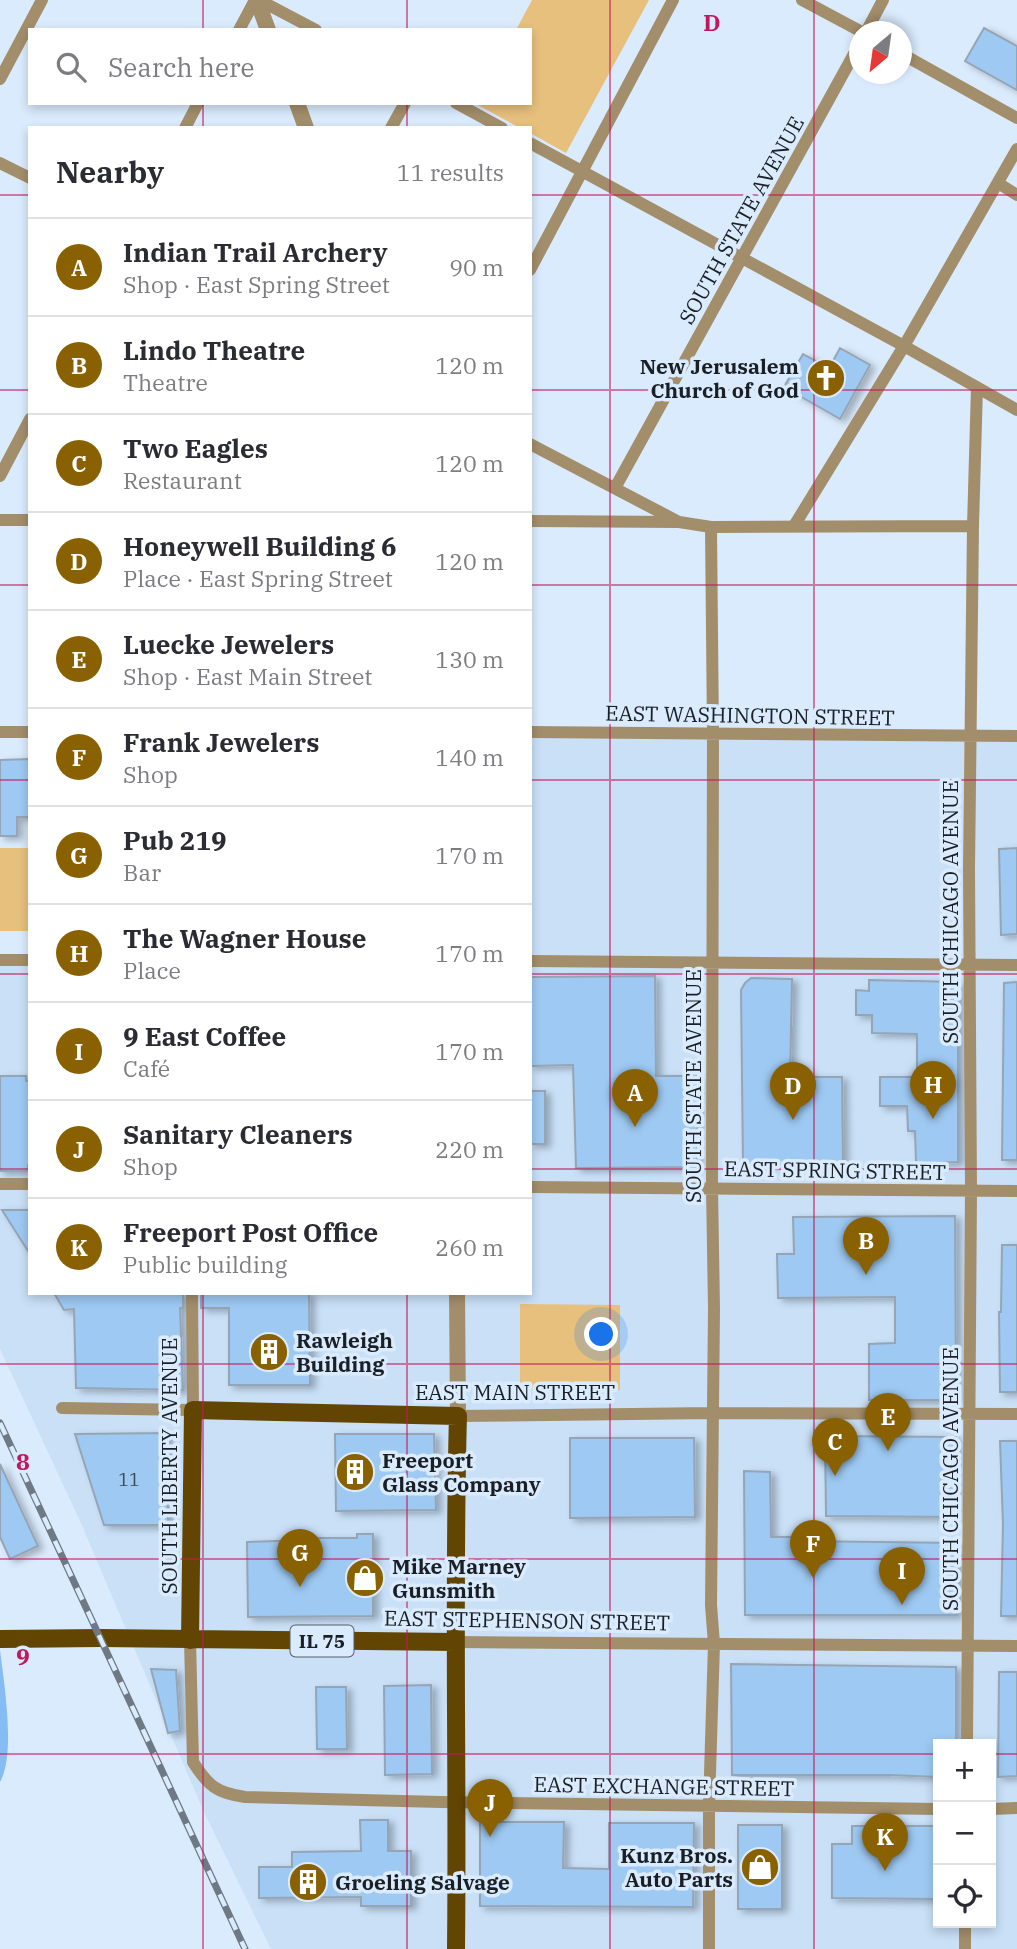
<!DOCTYPE html>
<meta charset="utf-8">
<style>
:root{--surface:#fff;--page:#f2f2f3;--text:#2b2b33;--muted:#7c7c81;--line:#e1e1e2;--accent:#896100}
body{margin:0;font-family:"IBM Plex Serif",serif;background:var(--page);color:var(--text)}
.controls{position:absolute;right:21px;bottom:21px;display:grid;overflow:hidden;border-radius:0px;box-shadow:0 4px 10px #0003}
.controls button{width:63px;height:63px;display:grid;place-items:center;padding:0;border:0;border-bottom:2px solid var(--line);background:var(--surface);color:var(--text);font:35px sans-serif}
.compass{position:absolute;left:849px;top:21px;width:63px;height:63px;border-radius:50%;background:var(--surface);box-shadow:0 4px 10px #0003;rotate:209deg}
.you{position:absolute;left:602px;top:1335px;width:24px;height:24px;margin:-18px;border:5px solid #fff;border-radius:50%;background:#1a73e8;box-shadow:0 0 0 10px #1a73e833}
.badge{display:grid;place-items:center;width:46px;height:46px;border-radius:50%;background:var(--accent);color:#fff;font-size:23px;font-weight:700}
.pin{position:absolute;translate:-50% -58px;filter:drop-shadow(0 2px 4px #0008)}
.pin::after{content:'';position:absolute;top:37px;width:24px;height:21px;background:inherit;clip-path:polygon(0 0,100% 0,50% 100%)}
.list{margin:0;padding:0;list-style:none}
h2{display:flex;justify-content:space-between;align-items:center;height:91px;margin:0;padding:0 28px;font-size:30px}
h2 small{font-size:23px;font-weight:400;color:var(--muted)}
.list li{display:grid;grid-template-columns:46px 1fr auto;gap:21px;align-items:center;box-sizing:border-box;height:98px;padding:0 28px;border-top:2px solid var(--line)}
.list b{display:block;font-size:26px;white-space:nowrap}
.list p{margin:0;font-size:23px;white-space:nowrap;color:var(--muted)}
.list em{font-size:23px;font-style:normal;color:var(--muted)}
.icon{flex:none;width:38px;height:38px;fill:none;stroke:currentColor;stroke-width:2;stroke-linecap:round;stroke-linejoin:round}
.map{position:relative;flex:none;width:1017px;height:1949px;overflow:hidden}
.search{position:absolute;background:var(--surface);box-shadow:0 4px 10px #0003;left:28px;top:28px;width:504px;height:77px;display:flex;align-items:center;gap:18px;box-sizing:border-box;padding:0 24px;border-radius:0px;color:var(--muted);font-size:26px}
.panel{position:absolute;background:var(--surface);box-shadow:0 4px 10px #0003;left:28px;top:126px;width:504px;height:1169px;border-radius:0px}
.map>svg:first-child{display:block}
.built{fill:#c9e0f7;fill-rule:evenodd}
.green{fill:#e7c07d}
.water{fill:#84bcf3}
.building{fill:#9ec9f2;stroke:#95a5b6;stroke-width:2;filter:url(#shadow)}
.lines{fill:none;stroke-linecap:round;stroke-linejoin:round}
.minor{stroke:#a38e6b;stroke-width:12}
.tertiary{stroke:#a38e6b;stroke-width:16}
.primary{stroke:#624502;stroke-width:18}
.rail-casing{stroke:#6e7984;stroke-width:7}
.rail{stroke:#daebfd;stroke-width:4.5;stroke-dasharray:13;stroke-linecap:butt}
.grid{fill:none;stroke:#c2185b;stroke-width:2;stroke-opacity:0.55}
.labels{text-anchor:middle;dominant-baseline:central;stroke-width:7;stroke-linejoin:round;paint-order:stroke}
.number-label{font-size:18px;fill:#3a4a58}
.shield{fill:#daebfd;stroke:#535c66;stroke-width:2}
.shield-label{font-size:19px;font-weight:bold;fill:#191f25}
.street-label{font-size:21px;fill:#191f25;stroke:#daebfd}
.poi-label{font-size:21px;font-weight:bold;fill:#191f25;stroke:#daebfd;text-anchor:start}
.grid-label{font-size:23px;text-anchor:middle;font-weight:bold;fill:#c2185b;stroke:#daebfd;stroke-width:7;stroke-linejoin:round;paint-order:stroke}
</style>
<div class="map">
<svg width="1017" height="1949" viewBox="0 0 1017 1949">
<defs>
<filter id="shadow"><feDropShadow dx="5" dy="3" stdDeviation="3.5" flood-color="#0004"/></filter>
</defs>
<rect width="100%" height="100%" fill="#daebfd"/>
<!-- built -->
<path class="built" d="M530,732L1017,736V1949H271L203,1810L80,1521L0,1349V960H30V1293H530ZM938,1744H991V1923H938Z"/>
<!-- green -->
<path class="green" d="M532,0H649L566,153L530,133V128H520L476,104L530,103V30H516Z
M0,848H30V931H0Z
M520,1304L620,1305V1390L520,1389Z"/>
<!-- water -->
<path class="water" d="M0,1650C4,1683 16,1754 0,1782Z"/>
<!-- building -->
<path class="building" d="M984,28L1017,46V90L965,61Z
M840,348L870,365L840,419L784,387L803,354L829,368Z
M30,759L29,817H17V836H0V760Z
M1017,848V934L1001,935L999,849Z
M655,976L656,1076H698L697,1167L576,1168L573,1065L530,1066V977Z
M751,978L792,979L790,1077H842L843,1164H743L741,990L745,983Z
M869,980L958,982V1162L916,1163L915,1131H908L907,1106H880V1077H917V1034L872,1033V1015H856V990L869,991Z
M1017,982V1160H1002L1004,983Z
M0,1076H26V1081H30V1165H28V1171H0Z
M530,1091H545V1144H530Z
M2,1210H30V1254Z
M955,1216L956,1400H869V1344L895,1343V1297L778,1298L777,1254H794L793,1217Z
M1002,1245H1017V1392H1000L999,1312H1001Z
M54,1293H183V1308H180L183,1390L76,1388L74,1309L64,1310Z
M201,1293H309L310,1385H229V1308H201Z
M167,1433L168,1525H104L75,1434Z
M335,1434H434L436,1510L336,1511Z
M825,1436L956,1437L955,1517L826,1516Z
M570,1438H694L695,1517L570,1518Z
M1000,1441H1017V1616H1001L1003,1524Z
M0,1464L38,1546L10,1559L0,1537Z
M744,1471L770,1472L771,1537H799V1541L957,1543V1615H745Z
M357,1534H373V1616L248,1617L247,1542L307,1540V1538H357Z
M731,1664L956,1667V1744H938V1777L890,1775H732Z
M151,1669L176,1670L180,1731L168,1733Z
M999,1672H1017V1776L998,1777Z
M431,1685L432,1774L385,1775L384,1686Z
M316,1687H346L347,1749H317Z
M360,1820H388V1851H411V1906H361V1897L259,1898V1867H292V1852L361,1851Z
M480,1822H564L563,1868L609,1869V1823H694L693,1907L480,1906Z
M738,1825H782V1909H738Z
M852,1826H938V1899L832,1898V1844H852Z"/>
<g class="lines">
<!-- minor -->
<path class="minor" d="M259,0L316,30
M802,0L862,32
M239,30L255,0
M866,32L883,0
M902,54L1017,118
M0,79L42,0
M456,103L502,128
M185,128L198,103
M391,128L405,103
M530,143L904,346L1017,410
M0,163L30,178
M998,183L1017,195
M530,270L673,0
M530,444L679,522L711,527L973,526
M0,476L30,419
M615,488L860,43
M0,520H30
M530,521L677,522
M794,526L904,346L1017,149
M0,732H30
M530,732L1017,736
M0,960H30
M530,961L1017,965
M0,1184H30
M530,1187L1017,1191
M62,1408L193,1410L192,1293
M458,1416L713,1413L1017,1414
M190,1640L193,1762C208,1786 217,1793 245,1797L441,1802L938,1809
M455,1642L1017,1646
M967,1744L971,1191L969,869L973,526L977,387
M991,1809L1017,1808
M709,1949V1806L714,1644L711,1605L714,1309L712,1187L713,735L711,527
M965,1949V1923"/>
<!-- tertiary -->
<path class="tertiary" d="M257,0L268,30
M297,103L306,128
M457,1293L458,1416"/>
<!-- primary -->
<path class="primary" d="M0,1639L101,1638L455,1642
M190,1640L193,1410L458,1416C453,1594 458,1771 456,1949"/>
<!-- rail casing -->
<g class="rail-casing">
<path id="rail" d="M0,1423L245,1949"/>
</g>
<!-- rail -->
<use href="#rail" class="rail"/>
</g>
<!-- grid -->
<path class="grid" d="M203,0V30M407,0V30M610,0V1949M814,0V1949M203,103V128M407,103V128M0,195H30M530,195H1017M0,390H30M530,390H1017M0,585H30M530,585H1017M0,780H30M530,780H1017M0,974H30M530,974H1017M0,1169H30M530,1169H1017M203,1293V1949M407,1293V1949M0,1364H1017M0,1559H1017M0,1754H938M991,1754H1017"/>
<!-- icons -->
<defs>
<g id="church-disc" transform="scale(2.0125)"><circle r="9.5" fill="#896100" stroke="#daebfd"/><path d="M-1.2-6h2.4v3.5h3.3v2.4h-3.3V6h-2.4V-.1h-3.3v-2.4h3.3Z" fill="#fff"/></g>
<g id="building-disc" transform="scale(2.0125)"><circle r="9.5" fill="#896100" stroke="#daebfd"/><path d="M-4-6H4V6H1V3H-1V6H-4ZM-2.5-4.3h1.7v1.8h-1.7ZM.8-4.3h1.7v1.8H.8ZM-2.5-1h1.7V.8h-1.7ZM.8-1h1.7V.8H.8Z" fill="#fff"/></g>
<g id="shop-disc" transform="scale(2.0125)"><circle r="9.5" fill="#896100" stroke="#daebfd"/><path d="M-5-2.5h2.3a2.7 3.5 0 0 1 5.4 0H5L5.5 6h-11ZM-1.5-2.5h3a1.5 2.3 0 0 0-3 0Z" fill="#fff"/></g>
</defs>
<g fill-rule="evenodd">
<use href="#church-disc" x="826" y="378"/>
<use href="#building-disc" x="269" y="1352"/>
<use href="#building-disc" x="355" y="1472"/>
<use href="#shop-disc" x="365" y="1578"/>
<use href="#shop-disc" x="760" y="1867"/>
<use href="#building-disc" x="308" y="1882"/>
</g>
<g class="labels">
<!-- number labels -->
<g class="number-label">
<text x="129" y="1479">11</text>
</g>
<!-- shield labels -->
<rect class="shield" x="290.5" y="1625.5" width="63" height="31" rx="5"/>
<g class="shield-label">
<text x="322" y="1641">IL 75</text>
</g>
<!-- street labels -->
<g class="street-label">
<text transform="translate(741 220) rotate(-61)">SOUTH STATE AVENUE</text>
<text transform="translate(750 715) rotate(1)">EAST WASHINGTON STREET</text>
<text transform="translate(950 912) rotate(-90)">SOUTH CHICAGO AVENUE</text>
<text transform="translate(693 1086) rotate(-90)">SOUTH STATE AVENUE</text>
<text transform="translate(835 1170) rotate(1)">EAST SPRING STREET</text>
<text x="515" y="1392">EAST MAIN STREET</text>
<text transform="translate(169 1466) rotate(-90)">SOUTH LIBERTY AVENUE</text>
<text transform="translate(950 1479) rotate(-90)">SOUTH CHICAGO AVENUE</text>
<text transform="translate(527 1620) rotate(1)">EAST STEPHENSON STREET</text>
<text transform="translate(664 1786) rotate(1)">EAST EXCHANGE STREET</text>
</g>
<!-- poi labels -->
<g class="poi-label">
<text x="799" y="366" text-anchor="end">New Jerusalem<tspan x="799" dy="24">Church of God</tspan></text>
<text x="296" y="1340">Rawleigh<tspan x="296" dy="24">Building</tspan></text>
<text x="382" y="1460">Freeport<tspan x="382" dy="24">Glass Company</tspan></text>
<text x="392" y="1566">Mike Marney<tspan x="392" dy="24">Gunsmith</tspan></text>
<text x="733" y="1855" text-anchor="end">Kunz Bros.<tspan x="733" dy="24">Auto Parts</tspan></text>
<text x="335" y="1882">Groeling Salvage</text>
</g>
</g>
<g class="grid-label">
<text x="712" y="31">D</text>
<text x="23" y="1470">8</text>
<text x="23" y="1665">9</text>
</g>
</svg>
<div class="controls">
<button>+</button>
<button>−</button>
<button><svg class="icon" aria-label="locate" viewBox="0 0 24 24"><circle cx="12" cy="12" r="6"/><path d="M12 2v4M12 18v4M2 12h4M18 12h4"/></svg></button>
</div>
<svg class="compass" viewBox="-18 -18 36 36"><path d="M0-13l5 13h-10z" fill="#e53935"/><path d="M0 13l5-13h-10z" fill="#7c7c81"/></svg>
<div class="you"></div>
<div class="pin badge" style="left:635px;top:1127px">A</div>
<div class="pin badge" style="left:866px;top:1275px">B</div>
<div class="pin badge" style="left:835px;top:1476px">C</div>
<div class="pin badge" style="left:793px;top:1120px">D</div>
<div class="pin badge" style="left:888px;top:1451px">E</div>
<div class="pin badge" style="left:813px;top:1578px">F</div>
<div class="pin badge" style="left:300px;top:1587px">G</div>
<div class="pin badge" style="left:933px;top:1119px">H</div>
<div class="pin badge" style="left:902px;top:1605px">I</div>
<div class="pin badge" style="left:490px;top:1837px">J</div>
<div class="pin badge" style="left:885px;top:1871px">K</div>
<div class="search"><svg class="icon" aria-label="search" viewBox="0 0 24 24"><circle cx="10" cy="10" r="6"/><path d="M15 15l6 6"/></svg>Search here</div>
<section class="panel">
<h2>Nearby<small>11 results</small></h2>
<ul class="list">
<li><span class="badge">A</span><div><b>Indian Trail Archery</b><p>Shop · East Spring Street</p></div><em>90 m</em></li>
<li><span class="badge">B</span><div><b>Lindo Theatre</b><p>Theatre</p></div><em>120 m</em></li>
<li><span class="badge">C</span><div><b>Two Eagles</b><p>Restaurant</p></div><em>120 m</em></li>
<li><span class="badge">D</span><div><b>Honeywell Building 6</b><p>Place · East Spring Street</p></div><em>120 m</em></li>
<li><span class="badge">E</span><div><b>Luecke Jewelers</b><p>Shop · East Main Street</p></div><em>130 m</em></li>
<li><span class="badge">F</span><div><b>Frank Jewelers</b><p>Shop</p></div><em>140 m</em></li>
<li><span class="badge">G</span><div><b>Pub 219</b><p>Bar</p></div><em>170 m</em></li>
<li><span class="badge">H</span><div><b>The Wagner House</b><p>Place</p></div><em>170 m</em></li>
<li><span class="badge">I</span><div><b>9 East Coffee</b><p>Café</p></div><em>170 m</em></li>
<li><span class="badge">J</span><div><b>Sanitary Cleaners</b><p>Shop</p></div><em>220 m</em></li>
<li><span class="badge">K</span><div><b>Freeport Post Office</b><p>Public building</p></div><em>260 m</em></li>
</ul>
</section>
</div>
